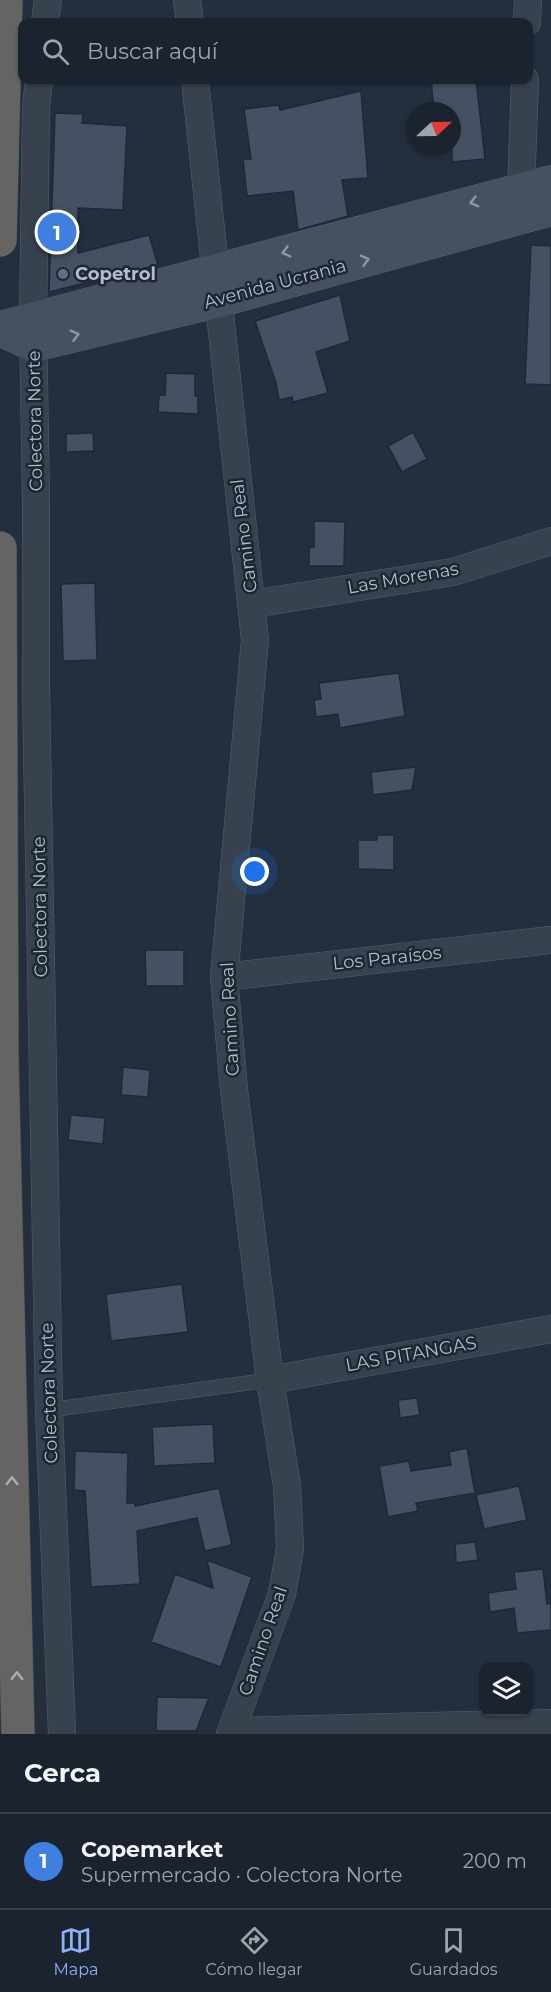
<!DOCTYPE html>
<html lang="es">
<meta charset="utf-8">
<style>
:root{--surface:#1b232e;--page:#242b36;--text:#f1f3f6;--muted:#a0a4aa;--line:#39404a;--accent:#8ab4f8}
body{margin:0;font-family:Montserrat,sans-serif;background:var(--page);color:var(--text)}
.controls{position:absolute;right:18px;bottom:18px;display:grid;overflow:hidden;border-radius:12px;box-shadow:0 2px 4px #0004}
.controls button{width:54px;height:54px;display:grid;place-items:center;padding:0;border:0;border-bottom:2px solid var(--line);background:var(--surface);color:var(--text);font:30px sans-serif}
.compass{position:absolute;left:407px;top:102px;width:54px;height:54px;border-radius:50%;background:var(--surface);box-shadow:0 2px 4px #0004;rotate:68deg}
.you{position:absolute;left:255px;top:872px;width:21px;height:21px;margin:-15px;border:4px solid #fff;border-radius:50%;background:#1a73e8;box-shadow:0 0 0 9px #1a73e833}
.badge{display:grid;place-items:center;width:39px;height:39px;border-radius:50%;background:var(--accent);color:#fff;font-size:20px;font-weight:700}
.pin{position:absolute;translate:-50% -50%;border:3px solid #fff;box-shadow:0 2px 6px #0006}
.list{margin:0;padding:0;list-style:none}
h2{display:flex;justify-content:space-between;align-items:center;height:78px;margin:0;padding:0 24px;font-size:26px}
h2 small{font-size:20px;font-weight:400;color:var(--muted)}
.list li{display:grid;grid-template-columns:39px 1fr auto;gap:18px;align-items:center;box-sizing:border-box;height:96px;padding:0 24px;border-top:2px solid var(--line)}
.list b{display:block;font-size:22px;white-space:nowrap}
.list p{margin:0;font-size:20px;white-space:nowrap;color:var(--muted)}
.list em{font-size:20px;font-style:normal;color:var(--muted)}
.icon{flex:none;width:33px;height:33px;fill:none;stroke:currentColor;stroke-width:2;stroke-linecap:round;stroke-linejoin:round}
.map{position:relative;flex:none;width:551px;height:1734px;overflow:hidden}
.search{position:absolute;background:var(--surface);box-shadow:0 2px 4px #0004;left:18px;right:18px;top:18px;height:66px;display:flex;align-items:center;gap:15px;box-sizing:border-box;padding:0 21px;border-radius:12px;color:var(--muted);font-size:22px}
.sheet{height:174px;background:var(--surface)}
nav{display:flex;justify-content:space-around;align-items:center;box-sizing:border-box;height:84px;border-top:2px solid var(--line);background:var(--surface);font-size:16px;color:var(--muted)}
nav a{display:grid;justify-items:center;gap:3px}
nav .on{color:var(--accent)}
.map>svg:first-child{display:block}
.building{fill:#455162;stroke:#1f2835;stroke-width:1.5}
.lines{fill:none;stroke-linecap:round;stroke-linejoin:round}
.service-casing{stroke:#565f6c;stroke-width:15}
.minor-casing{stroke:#565f6c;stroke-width:28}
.secondary-casing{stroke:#565f6c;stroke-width:34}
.trunk-casing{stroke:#434c59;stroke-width:34}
.service{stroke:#38414e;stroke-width:14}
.minor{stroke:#38414e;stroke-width:27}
.secondary{stroke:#465061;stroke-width:33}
.trunk{stroke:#656462;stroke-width:33}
.oneway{stroke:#8e96a5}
.oneway2{stroke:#a8afba}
.service-dot{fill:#5c6f8a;stroke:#1d2633;stroke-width:2}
.labels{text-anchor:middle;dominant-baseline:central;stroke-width:5;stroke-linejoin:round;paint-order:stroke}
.poi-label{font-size:18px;font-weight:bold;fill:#b4bcc9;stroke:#1d2633;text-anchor:start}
.street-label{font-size:18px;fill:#b4bcc9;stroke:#1d2633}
</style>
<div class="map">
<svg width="551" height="1734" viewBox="0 0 551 1734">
<rect width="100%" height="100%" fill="#242f3e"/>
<!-- building -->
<path class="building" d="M431,80H476L485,159L452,162V111H434Z
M361,91L368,178L342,180L348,216L298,230L293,191L247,196L243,159H251L244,109L279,105L280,110Z
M55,113L83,114L82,123L127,126L123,210L78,208V253L149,235L158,265L49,292Z
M531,245L551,246V385L525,384Z
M340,295L350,341L316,352L328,393L293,402L292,397L279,400L276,383L255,321Z
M166,373L195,374V396H198V414L158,412L159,395H165Z
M413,432L427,459L402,472L388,446Z
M93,433L94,451L66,452V434Z
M314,521L345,522L344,566H309V548L314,547Z
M95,583L97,660L63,661L61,584Z
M399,673L405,716L340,728L338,714L316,717L314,700L321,699L319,683Z
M416,767L412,790L373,795L371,772Z
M377,835H394V870L358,869V840H377Z
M145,950H184V986H146Z
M123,1067L150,1070L148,1097L121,1095Z
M71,1115L105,1118L103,1144L68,1140Z
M182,1284L188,1332L111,1341L106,1294Z
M417,1398L420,1415L400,1418L398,1400Z
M213,1424L215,1463L154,1466L152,1427Z
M467,1448L475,1493L416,1503L418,1511L388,1517L379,1466L409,1461L411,1471L451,1465L449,1452Z
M75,1451L128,1453L127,1503H135V1506L219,1488L232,1545L205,1551L197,1518L137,1531L140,1584L91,1587L85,1491L74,1490Z
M519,1486L527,1520L484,1529L476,1495Z
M475,1542L478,1560L456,1563L455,1544Z
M207,1560L252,1577L221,1667L151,1642L175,1574L213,1588Z
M543,1569L547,1604L551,1603V1630L517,1633L514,1608L490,1612L488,1593L516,1589L514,1572Z
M157,1697L209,1698L196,1731H156Z"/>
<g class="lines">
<!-- service casing -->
<g class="service-casing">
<path id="service" d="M49,1410L270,1380"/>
</g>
<!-- minor casing -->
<g class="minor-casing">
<path id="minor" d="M187,0L190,22
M45,22L48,0
M527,22L528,0
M39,80L36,108L33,320L36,503V688L49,1410L62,1734
M195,80L255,640L224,977L234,1090L270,1380L287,1486L290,1548L282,1594L230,1734
M521,189L525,80
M252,604L453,572L551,541
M224,977L551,940
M270,1380L551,1329
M232,1731L551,1723"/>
</g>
<!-- secondary casing -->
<g class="secondary-casing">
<path id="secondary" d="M0,328L551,182
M0,329L34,345L217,301L551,209"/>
</g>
<!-- trunk casing -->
<g class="trunk-casing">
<path id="trunk" d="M0,240L6,0
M0,548L2,1057L18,1734"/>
</g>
<!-- service -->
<use href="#service" class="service"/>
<!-- minor -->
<use href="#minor" class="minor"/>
<!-- secondary -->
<use href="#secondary" class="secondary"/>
<!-- trunk -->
<use href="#trunk" class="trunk"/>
</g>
<!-- one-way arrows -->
<defs><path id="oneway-chevron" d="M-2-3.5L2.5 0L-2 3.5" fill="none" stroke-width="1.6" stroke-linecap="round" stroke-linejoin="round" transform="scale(1.5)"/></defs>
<g class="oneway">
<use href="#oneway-chevron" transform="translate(474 202) rotate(165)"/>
<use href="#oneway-chevron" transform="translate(286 252) rotate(165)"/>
<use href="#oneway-chevron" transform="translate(365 260) rotate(-15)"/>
<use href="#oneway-chevron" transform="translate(75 335) rotate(-14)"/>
</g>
<g class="oneway2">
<use href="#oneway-chevron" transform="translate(12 1481) rotate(-91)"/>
<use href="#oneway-chevron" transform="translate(17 1676) rotate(-91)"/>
</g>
<!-- markers -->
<circle class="service-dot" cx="63" cy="274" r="6"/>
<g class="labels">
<!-- poi labels -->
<g class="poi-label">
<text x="75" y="274">Copetrol</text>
</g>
<!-- street labels -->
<g class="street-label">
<text transform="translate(275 284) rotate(-15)">Avenida Ucrania</text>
<text transform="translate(35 421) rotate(-91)">Colectora Norte</text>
<text transform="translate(244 536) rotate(-97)">Camino Real</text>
<text transform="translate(403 578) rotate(-10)">Las Morenas</text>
<text transform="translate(40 907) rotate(-91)">Colectora Norte</text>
<text transform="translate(387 958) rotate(-6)">Los Paraísos</text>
<text transform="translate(230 1019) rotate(-93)">Camino Real</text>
<text transform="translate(411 1354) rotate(-10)">LAS PITANGAS</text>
<text transform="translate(49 1393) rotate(-92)">Colectora Norte</text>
<text transform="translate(263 1641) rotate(-71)">Camino Real</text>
</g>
</g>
</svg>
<div class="controls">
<button><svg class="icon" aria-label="layers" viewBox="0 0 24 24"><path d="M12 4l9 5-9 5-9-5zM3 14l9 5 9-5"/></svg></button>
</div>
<svg class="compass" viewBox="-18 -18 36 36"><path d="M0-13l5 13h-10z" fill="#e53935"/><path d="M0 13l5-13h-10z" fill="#a0a4aa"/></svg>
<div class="you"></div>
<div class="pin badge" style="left:57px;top:232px;background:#3f7fe0">1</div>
<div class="search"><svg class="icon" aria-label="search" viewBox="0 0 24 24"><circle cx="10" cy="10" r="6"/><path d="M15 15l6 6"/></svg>Buscar aquí</div>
</div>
<section class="sheet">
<h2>Cerca<small></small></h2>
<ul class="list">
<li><span class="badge" style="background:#3f7fe0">1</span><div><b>Copemarket</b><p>Supermercado · Colectora Norte</p></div><em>200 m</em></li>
</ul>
</section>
<nav>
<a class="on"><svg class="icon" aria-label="map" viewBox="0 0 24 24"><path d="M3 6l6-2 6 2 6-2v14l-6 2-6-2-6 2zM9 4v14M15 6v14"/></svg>Mapa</a>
<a><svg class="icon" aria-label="directions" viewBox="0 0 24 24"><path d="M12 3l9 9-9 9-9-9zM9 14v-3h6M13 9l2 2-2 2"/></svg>Cómo llegar</a>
<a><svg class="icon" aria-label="saved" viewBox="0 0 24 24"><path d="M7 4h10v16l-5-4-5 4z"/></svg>Guardados</a>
</nav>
